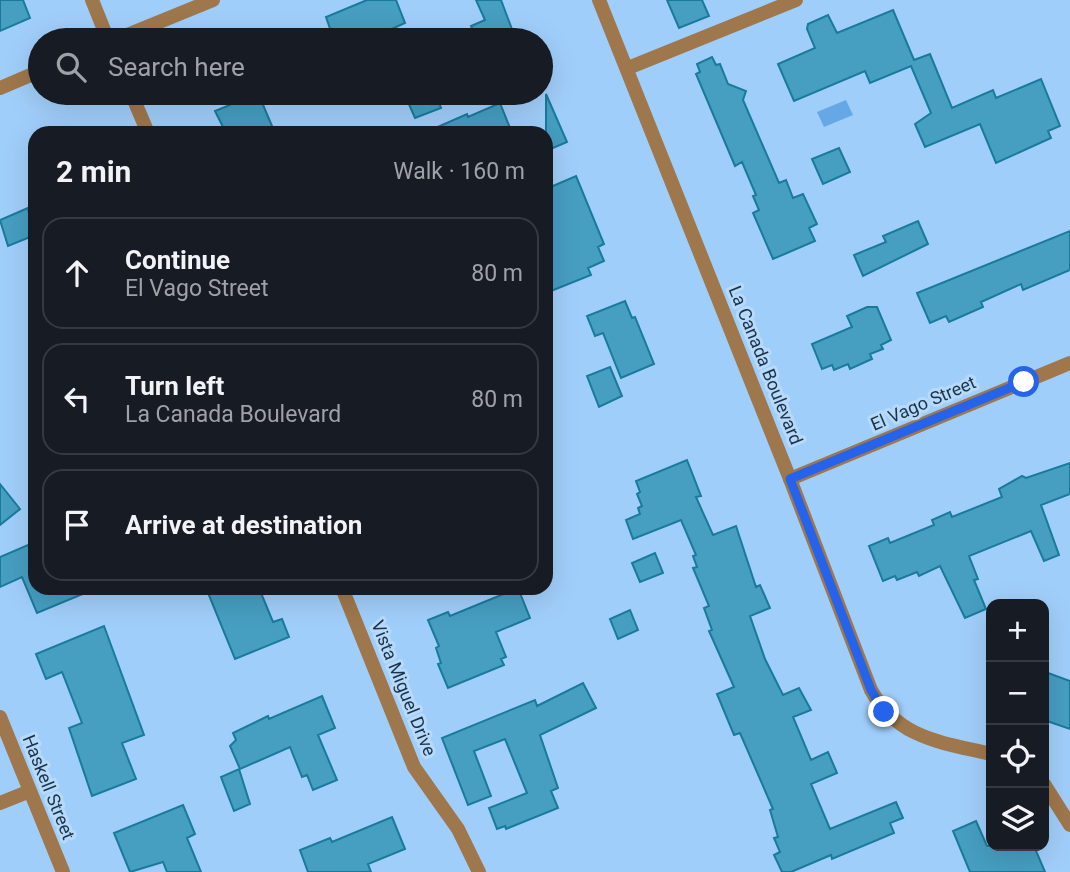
<!DOCTYPE html>
<meta charset="utf-8">
<style>
:root{--surface:#171b24;--page:#20242c;--text:#f1f3f6;--muted:#9ea1a6;--line:#363941}
body{margin:0;font-family:Roboto,sans-serif;background:var(--page);color:var(--text)}
.controls{position:absolute;right:21px;bottom:21px;display:grid;overflow:hidden;border-radius:14px;box-shadow:0 7px 28px #0002}
.controls button{width:63px;height:63px;display:grid;place-items:center;padding:0;border:0;border-bottom:2px solid var(--line);background:var(--surface);color:var(--text);font:35px sans-serif}
.stop{position:absolute;width:21px;height:21px;margin:-16px;border:5px solid #2563eb;border-radius:50%;background:#fff}
.stop.end{background:#2563eb;border-color:#fff;box-shadow:0 2px 7px #0008}
.list{margin:0;padding:0;list-style:none}
h2{display:flex;justify-content:space-between;align-items:center;height:91px;margin:0;padding:0 28px;font-size:30px}
h2 small{font-size:23px;font-weight:400;color:var(--muted)}
.list li{display:grid;grid-template-columns:46px 1fr auto;gap:21px;align-items:center;box-sizing:border-box;height:112px;margin:0 14px 14px;padding:0 14px;border:2px solid var(--line);border-radius:21px}
.list b{display:block;font-size:26px;white-space:nowrap}
.list p{margin:0;font-size:23px;white-space:nowrap;color:var(--muted)}
.list em{font-size:23px;font-style:normal;color:var(--muted)}
.icon{flex:none;width:38px;height:38px;fill:none;stroke:currentColor;stroke-width:2;stroke-linecap:round;stroke-linejoin:round}
.map{position:relative;flex:none;width:1070px;height:872px;overflow:hidden}
.search{position:absolute;background:var(--surface);box-shadow:0 7px 28px #0002;left:28px;top:28px;width:525px;height:77px;display:flex;align-items:center;gap:18px;box-sizing:border-box;padding:0 24px;border-radius:38px;color:var(--muted);font-size:26px}
.panel{position:absolute;background:var(--surface);box-shadow:0 7px 28px #0002;left:28px;top:126px;width:525px;height:469px;border-radius:21px}
.map>svg:first-child{display:block}
.water{fill:#65a8e5}
.building{fill:#469ec1;stroke:#197a9c;stroke-width:2}
.lines{fill:none;stroke-linecap:round;stroke-linejoin:round}
.minor{stroke:#9f774c;stroke-width:14}
.tertiary{stroke:#9f774c;stroke-width:14}
.route{stroke:#2563eb;stroke-width:9}
.labels{text-anchor:middle;dominant-baseline:central;stroke-width:6;stroke-linejoin:round;paint-order:stroke}
.street-label{font-size:18px;fill:#1b3348;stroke:#b7dafb}
</style>
<div class="map">
<svg width="1070" height="872" viewBox="0 0 1070 872">
<rect width="100%" height="100%" fill="#a0cefa"/>
<!-- water -->
<path class="water" d="M846,100L853,115L824,127L817,112Z"/>
<!-- building -->
<path class="building" d="M0,0H23L30,18L0,31Z
M367,0H396L405,23L385,32L388,40H334L326,17Z
M476,0H501L516,40H477L471,26L485,20Z
M667,0H702L709,16L679,28Z
M893,10L914,60L930,54L952,108L993,90L996,98L1041,79L1060,126L1048,131L1051,138L996,163L980,124L925,147L915,124L931,113L911,66L870,83L865,71L794,101L778,64L815,48L807,29L808,24L828,15L837,33Z
M712,57L716,65L720,64L728,84L746,91L743,100L779,183L786,180L793,198L803,194L817,224L809,228L815,241L773,259L753,213L759,210L753,196L756,195L742,162L735,166L696,74L700,72L697,64Z
M225,93H258L275,133H226L215,111L230,105Z
M404,93H435L441,108L415,118Z
M546,94L567,142L546,151Z
M500,103L512,133H424L467,114L468,117Z
M839,148L850,172L823,184L812,159Z
M576,176L604,244L598,247L604,261L588,268L591,275L546,293V189Z
M28,208L29,213L35,210V235L8,246L0,220Z
M918,221L928,244L863,276L854,255L886,242L883,236Z
M1070,231V270L1023,290L1021,284L981,302L983,307L949,322L946,316L930,323L917,293Z
M625,301L632,318L635,317L654,364L621,378L603,333L595,336L587,316Z
M867,307H877L891,340L881,345L883,349L870,354L872,359L850,369L848,364L834,370L832,365L822,369L812,344L852,327L847,316Z
M610,367L622,396L599,407L587,376Z
M687,460L701,496L696,497L713,535L736,526L756,587L760,585L770,608L750,616L765,659L783,695L799,688L811,710L793,717L811,760L828,752L837,773L811,784L830,829L896,802L903,818L890,823L894,833L832,859L831,855L791,872H782L774,855L780,852L774,838L778,837L770,810L773,809L740,733L734,735L717,694L734,687L709,631L712,630L704,608L709,606L693,568L697,567L693,556L696,555L681,520L633,539L626,520L640,514L638,508L642,506L637,494L640,492L636,481Z
M1070,463V494L1041,505L1059,555L1044,561L1031,531L969,556L978,579L974,580L986,609L965,618L940,566L919,576L917,572L897,580L895,576L883,581L869,546L888,538L890,543L934,525L932,520L950,512L952,517L1002,497L999,489L1022,476L1026,478Z
M0,484L20,509L0,525Z
M35,542V588H97L37,613L22,577L0,587V557Z
M655,553L663,573L640,582L632,563Z
M206,588H259L273,622L282,619L289,637L235,659Z
M518,588L530,618L496,632L506,657L501,659L504,665L448,688L438,664L441,663L436,648L439,646L428,620L448,612L450,616Z
M630,610L638,630L618,639L610,619Z
M104,626L144,735L122,743L136,779L92,796L69,728L82,723L62,672L46,679L36,654Z
M1048,673L1070,681V729L1044,720V674Z
M583,683L596,708L540,735L558,788L551,791L558,808L506,829L505,826L497,829L489,808L527,793L505,739L474,751L491,796L468,805L442,738L535,700L537,706Z
M322,696L335,728L318,735L337,780L313,790L307,775L302,777L290,747L240,769L230,746L236,740L233,733L268,716L269,719Z
M239,769L250,804L234,811L221,777Z
M183,805L195,834L187,838L201,872H167L163,862L130,872L114,833Z
M392,817L405,849L368,864L371,872H308L300,850L330,838L332,842Z
M976,821L987,846H1034L1045,872H970L953,831Z"/>
<g class="lines">
<!-- minor -->
<path class="minor" d="M92,0L108,40
M115,40L213,0
M628,68L796,0
M0,88L40,71
M131,93L148,133
M342,588L414,767L458,829L479,872
M0,717L63,872
M991,754C941,742 898,739 871,690L790,479L1070,363
M1044,784L1070,825
M0,803L30,791"/>
<!-- tertiary -->
<path class="tertiary" d="M599,0L790,479"/>
</g>
<g class="lines">
<!-- route -->
<path class="route" d="M884,712L871,690L790,479L1024,382"/>
</g>
<g class="labels">
<!-- street labels -->
<g class="street-label">
<text transform="translate(766 365) rotate(68)">La Canada Boulevard</text>
<text transform="translate(923 403) rotate(-23)">El Vago Street</text>
<text transform="translate(404 688) rotate(68)">Vista Miguel Drive</text>
<text transform="translate(49 787) rotate(68)">Haskell Street</text>
</g>
</g>
</svg>
<div class="controls">
<button>+</button>
<button>−</button>
<button><svg class="icon" aria-label="locate" viewBox="0 0 24 24"><circle cx="12" cy="12" r="6"/><path d="M12 2v4M12 18v4M2 12h4M18 12h4"/></svg></button>
<button><svg class="icon" aria-label="layers" viewBox="0 0 24 24"><path d="M12 4l9 5-9 5-9-5zM3 14l9 5 9-5"/></svg></button>
</div>
<div class="stop" style="left:1024px;top:382px"></div>
<div class="stop end" style="left:884px;top:712px"></div>
<div class="search"><svg class="icon" aria-label="search" viewBox="0 0 24 24"><circle cx="10" cy="10" r="6"/><path d="M15 15l6 6"/></svg>Search here</div>
<section class="panel">
<h2>2 min<small>Walk · 160 m</small></h2>
<ul class="list">
<li><svg class="icon" aria-label="ahead" viewBox="0 0 24 24"><path d="M12 20V5M6 11l6-6 6 6"/></svg><div><b>Continue</b><p>El Vago Street</p></div><em>80 m</em></li>
<li><svg class="icon" aria-label="left" viewBox="0 0 24 24"><path d="M17 20v-9H6M10 6l-5 5 5 5"/></svg><div><b>Turn left</b><p>La Canada Boulevard</p></div><em>80 m</em></li>
<li><svg class="icon" aria-label="arrive" viewBox="0 0 24 24"><path d="M6 21V4h12l-3 4 3 4H6"/></svg><div><b>Arrive at destination</b></div></li>
</ul>
</section>
</div>
